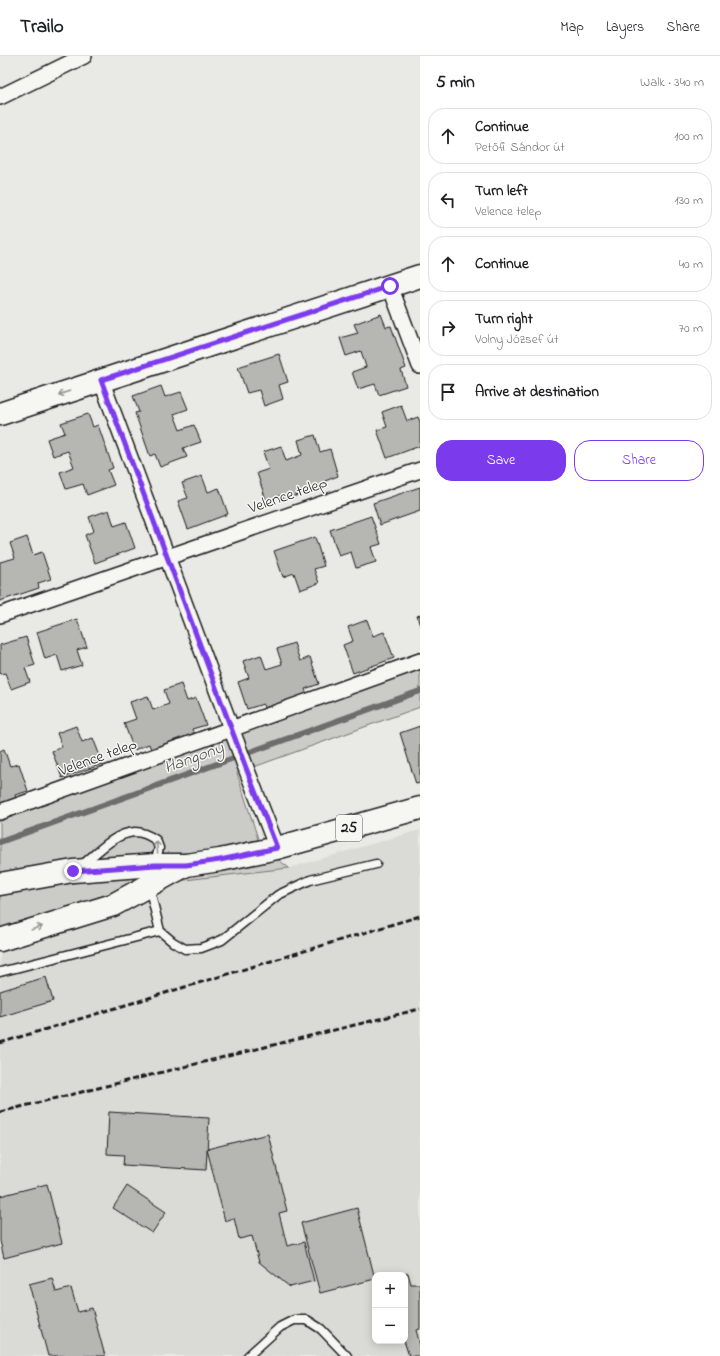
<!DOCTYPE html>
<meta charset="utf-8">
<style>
:root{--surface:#fff;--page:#f6f6f6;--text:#202124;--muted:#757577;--line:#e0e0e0;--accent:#7c3aed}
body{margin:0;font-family:"Indie Flower",sans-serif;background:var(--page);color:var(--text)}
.controls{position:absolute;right:12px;bottom:12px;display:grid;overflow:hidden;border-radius:8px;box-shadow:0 2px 10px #0003}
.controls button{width:36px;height:36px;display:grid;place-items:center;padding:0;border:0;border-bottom:1px solid var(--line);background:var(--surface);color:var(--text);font:20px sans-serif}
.stop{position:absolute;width:12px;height:12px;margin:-9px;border:3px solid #7c3aed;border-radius:50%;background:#fff}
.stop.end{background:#7c3aed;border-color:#fff;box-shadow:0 1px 4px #0008}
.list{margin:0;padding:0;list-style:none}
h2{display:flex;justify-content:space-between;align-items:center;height:52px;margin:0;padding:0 16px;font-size:17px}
h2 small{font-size:13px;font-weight:400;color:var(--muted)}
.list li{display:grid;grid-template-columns:26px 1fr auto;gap:12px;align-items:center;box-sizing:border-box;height:56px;margin:0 8px 8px;padding:0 8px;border:1px solid var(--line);border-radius:16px}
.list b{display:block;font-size:15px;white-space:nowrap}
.list p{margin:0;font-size:13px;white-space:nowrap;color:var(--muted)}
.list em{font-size:13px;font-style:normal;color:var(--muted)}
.actions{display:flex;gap:8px;padding:12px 16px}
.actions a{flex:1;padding:9px 0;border:1px solid var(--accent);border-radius:16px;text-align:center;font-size:14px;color:var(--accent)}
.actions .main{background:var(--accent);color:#fff}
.icon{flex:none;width:22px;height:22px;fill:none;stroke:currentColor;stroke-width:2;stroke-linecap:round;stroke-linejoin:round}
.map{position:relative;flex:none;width:420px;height:1300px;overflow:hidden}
header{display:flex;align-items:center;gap:24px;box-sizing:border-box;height:56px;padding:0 20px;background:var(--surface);border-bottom:1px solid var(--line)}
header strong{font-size:19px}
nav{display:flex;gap:22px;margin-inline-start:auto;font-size:14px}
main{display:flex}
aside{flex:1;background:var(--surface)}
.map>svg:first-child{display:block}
.built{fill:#dadad6;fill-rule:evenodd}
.green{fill:#cbcbc7;stroke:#747472}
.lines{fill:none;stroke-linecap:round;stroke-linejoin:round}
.stream{stroke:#6d6d6c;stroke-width:6}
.building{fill:#b6b6b3;stroke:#1c1c1c}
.lane-casing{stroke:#1c1c1c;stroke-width:11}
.street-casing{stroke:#1c1c1c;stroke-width:18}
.secondary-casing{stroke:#1c1c1c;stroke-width:25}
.primary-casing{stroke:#1c1c1c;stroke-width:25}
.lane{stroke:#f6f6f2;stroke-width:8}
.street{stroke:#f6f6f2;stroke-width:15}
.secondary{stroke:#f6f6f2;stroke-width:22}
.primary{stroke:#f6f6f2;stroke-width:22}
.rail{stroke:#1c1c1c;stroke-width:3;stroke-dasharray:6 3;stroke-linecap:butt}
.oneway{stroke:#949492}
.route{stroke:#7c3aed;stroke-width:5}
.labels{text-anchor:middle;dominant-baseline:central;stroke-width:3;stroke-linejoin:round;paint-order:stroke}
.shield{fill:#f6f6f2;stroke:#5d5d5c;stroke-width:1}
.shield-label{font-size:15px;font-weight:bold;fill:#1c1c1c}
.street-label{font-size:16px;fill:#1c1c1c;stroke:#f6f6f2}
.water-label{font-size:17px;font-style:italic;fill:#525251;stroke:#f6f6f2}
</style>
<header>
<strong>Trailo</strong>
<nav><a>Map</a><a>Layers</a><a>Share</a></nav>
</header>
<main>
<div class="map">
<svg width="420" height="1300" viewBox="0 0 420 1300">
<rect width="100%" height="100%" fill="#e9e9e5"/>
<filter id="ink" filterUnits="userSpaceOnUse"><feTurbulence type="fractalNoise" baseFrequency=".025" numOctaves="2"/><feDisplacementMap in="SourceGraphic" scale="8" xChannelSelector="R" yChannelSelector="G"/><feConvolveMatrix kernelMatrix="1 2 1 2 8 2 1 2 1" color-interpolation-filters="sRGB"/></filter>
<g filter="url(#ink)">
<!-- built -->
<path class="built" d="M420,774V1300H0V873L133,830L289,812ZM375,1219H405V1285H375Z"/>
<!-- green -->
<path class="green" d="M420,596V651L237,717L260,789L289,812L133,830L0,873V747Z"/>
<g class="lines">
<!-- stream -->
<path class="stream" d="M0,786L420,635"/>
</g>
<!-- building -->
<path class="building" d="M381,258L386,271L391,270L406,312L401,314L406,330L379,339L375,328L358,333L352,316L366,311L361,295L346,300L340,282L358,277L354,268Z
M279,298L288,326L279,329L283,343L264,350L259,334L247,337L238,311Z
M161,330L165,341L181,336L188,353L174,358L180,374L194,369L201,386L183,392L187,401L160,411L155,398L150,400L135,357L139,356L133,340Z
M401,349L407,365L418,361L420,366V390L387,402L377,374L387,371L382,356Z
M88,358L93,371L98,369L113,412L108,414L114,429L87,439L83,428L66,433L60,416L74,411L68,395L53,400L47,383L65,377L61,367Z
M315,379L320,396L330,393L338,420L325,425L326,430L283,444L282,439L266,444L257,417L269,413L263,396L281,390L286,405L302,399L298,384Z
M202,420L208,436L219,432L228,458L188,473L178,445L188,442L182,427Z
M420,431V455L380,469L373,447Z
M109,454L114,470L126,466L135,492L95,507L85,479L94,475L89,461Z
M371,460L381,488L371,491L376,506L356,512L351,496L339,500L330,474Z
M27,481L33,499L42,496L51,523L38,527L39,532L0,545V506L15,502L10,487Z
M315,481L324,510L314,513L319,527L300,534L294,517L283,521L274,495Z
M420,559V570L417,560Z
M77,563L87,591L77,594L82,609L62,615L57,599L45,603L37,576Z
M367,564L373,580L384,576L394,602L353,617L343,589L353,585L348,571Z
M26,581L35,609L25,612L30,626L11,633L5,617L0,618V589Z
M294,587L300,605L310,601L319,628L305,633L307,638L264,652L263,648L247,653L238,626L249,622L243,605L261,599L266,613L282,608L277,593Z
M181,628L187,645L196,642L206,669L192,673L194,679L151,693L149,688L134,694L124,667L136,663L130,646L148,640L153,654L169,648L164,634Z
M76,670L82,686L93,682L103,708L62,722L52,695L62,691L57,677Z
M420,670V727L416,728L400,677Z
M4,693L10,710L19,708L28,735L15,739L17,744L0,749V695Z
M46,921L53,945L0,961V935Z
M109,1056L209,1062L206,1114L123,1109L124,1099L107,1098Z
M268,1078L287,1155L279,1157L287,1190L304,1186L314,1225L290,1231L259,1206L252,1180L239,1183L234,1162L225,1165L207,1093Z
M47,1128L62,1187L4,1202L0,1185V1140Z
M127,1130L166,1156L152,1177L113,1152Z
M357,1152L375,1223L320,1237L301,1167Z
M408,1217L411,1228H420V1273L416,1274L420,1289V1300H409L404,1285L405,1219H402Z
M52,1222L56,1236L71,1232L78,1256L92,1252L105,1300H48L29,1228Z"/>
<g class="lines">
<!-- lane casing -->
<g class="lane-casing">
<path id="lane" d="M82,809C97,797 114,777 135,776C143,776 150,780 156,784L159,792L155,807
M149,830L160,875L173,886L185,893L201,892L222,884L278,839L310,824L376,808
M0,916L160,875
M248,1300L280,1271L294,1264H307L321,1273L347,1300"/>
</g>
<!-- street casing -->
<g class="street-casing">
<path id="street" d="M0,41L84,0
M390,230L420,310
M101,324L246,712L277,792
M0,559L420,414
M0,756L420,605"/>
</g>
<!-- secondary casing -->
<g class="secondary-casing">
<path id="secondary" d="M0,358L420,220
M0,884L113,849L186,809"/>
</g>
<!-- primary casing -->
<g class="primary-casing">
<path id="primary" d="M0,828L73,815L155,809H186L220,804L277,792L420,752"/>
</g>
<!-- lane -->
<use href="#lane" class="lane"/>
<!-- street -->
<use href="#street" class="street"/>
<!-- secondary -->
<use href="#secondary" class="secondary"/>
<!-- primary -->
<use href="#primary" class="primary"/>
<!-- rail -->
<path class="rail" d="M0,987L420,860
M0,1056L420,953"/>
</g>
<!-- one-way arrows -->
<defs><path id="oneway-shaft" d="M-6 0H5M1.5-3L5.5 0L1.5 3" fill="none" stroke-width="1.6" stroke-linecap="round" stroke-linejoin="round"/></defs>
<g class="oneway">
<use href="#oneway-shaft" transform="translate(64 337) rotate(161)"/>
<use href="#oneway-shaft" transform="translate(157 791) rotate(-96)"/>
<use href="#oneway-shaft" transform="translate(37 872) rotate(-17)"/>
</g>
</g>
<g class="lines" filter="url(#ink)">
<!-- route -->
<path class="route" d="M73,815L155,809H186L220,804L277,792L246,712L101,324L390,230"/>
</g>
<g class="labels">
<!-- shield labels -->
<rect class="shield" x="336" y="759" width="26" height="26" rx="3"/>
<g class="shield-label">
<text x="349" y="772">25</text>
</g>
<!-- street labels -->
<g class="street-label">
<text transform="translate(288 440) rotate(-19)">Velence telep</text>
<text transform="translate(98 702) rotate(-20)">Velence telep</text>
</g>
<!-- water labels -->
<g class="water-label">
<text transform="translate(194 702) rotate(-20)">Hangony</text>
</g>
</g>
</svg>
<div class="controls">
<button>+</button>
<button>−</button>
</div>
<div class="stop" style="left:390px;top:230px"></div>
<div class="stop end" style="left:73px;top:815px"></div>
</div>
<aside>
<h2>5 min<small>Walk · 340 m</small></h2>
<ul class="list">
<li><svg class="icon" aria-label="ahead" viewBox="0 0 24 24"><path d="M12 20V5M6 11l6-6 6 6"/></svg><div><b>Continue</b><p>Petőfi Sándor út</p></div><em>100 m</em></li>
<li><svg class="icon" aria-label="left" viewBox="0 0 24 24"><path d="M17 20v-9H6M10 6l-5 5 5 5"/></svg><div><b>Turn left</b><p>Velence telep</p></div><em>130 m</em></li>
<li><svg class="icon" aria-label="ahead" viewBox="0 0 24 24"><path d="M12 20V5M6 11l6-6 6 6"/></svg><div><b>Continue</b></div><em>40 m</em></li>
<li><svg class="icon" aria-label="right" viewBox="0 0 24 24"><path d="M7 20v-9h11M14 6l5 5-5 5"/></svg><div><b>Turn right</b><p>Volny József út</p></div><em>70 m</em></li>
<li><svg class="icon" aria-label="arrive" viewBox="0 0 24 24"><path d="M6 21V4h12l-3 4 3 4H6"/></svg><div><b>Arrive at destination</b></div></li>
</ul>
<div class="actions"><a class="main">Save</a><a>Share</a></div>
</aside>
</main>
